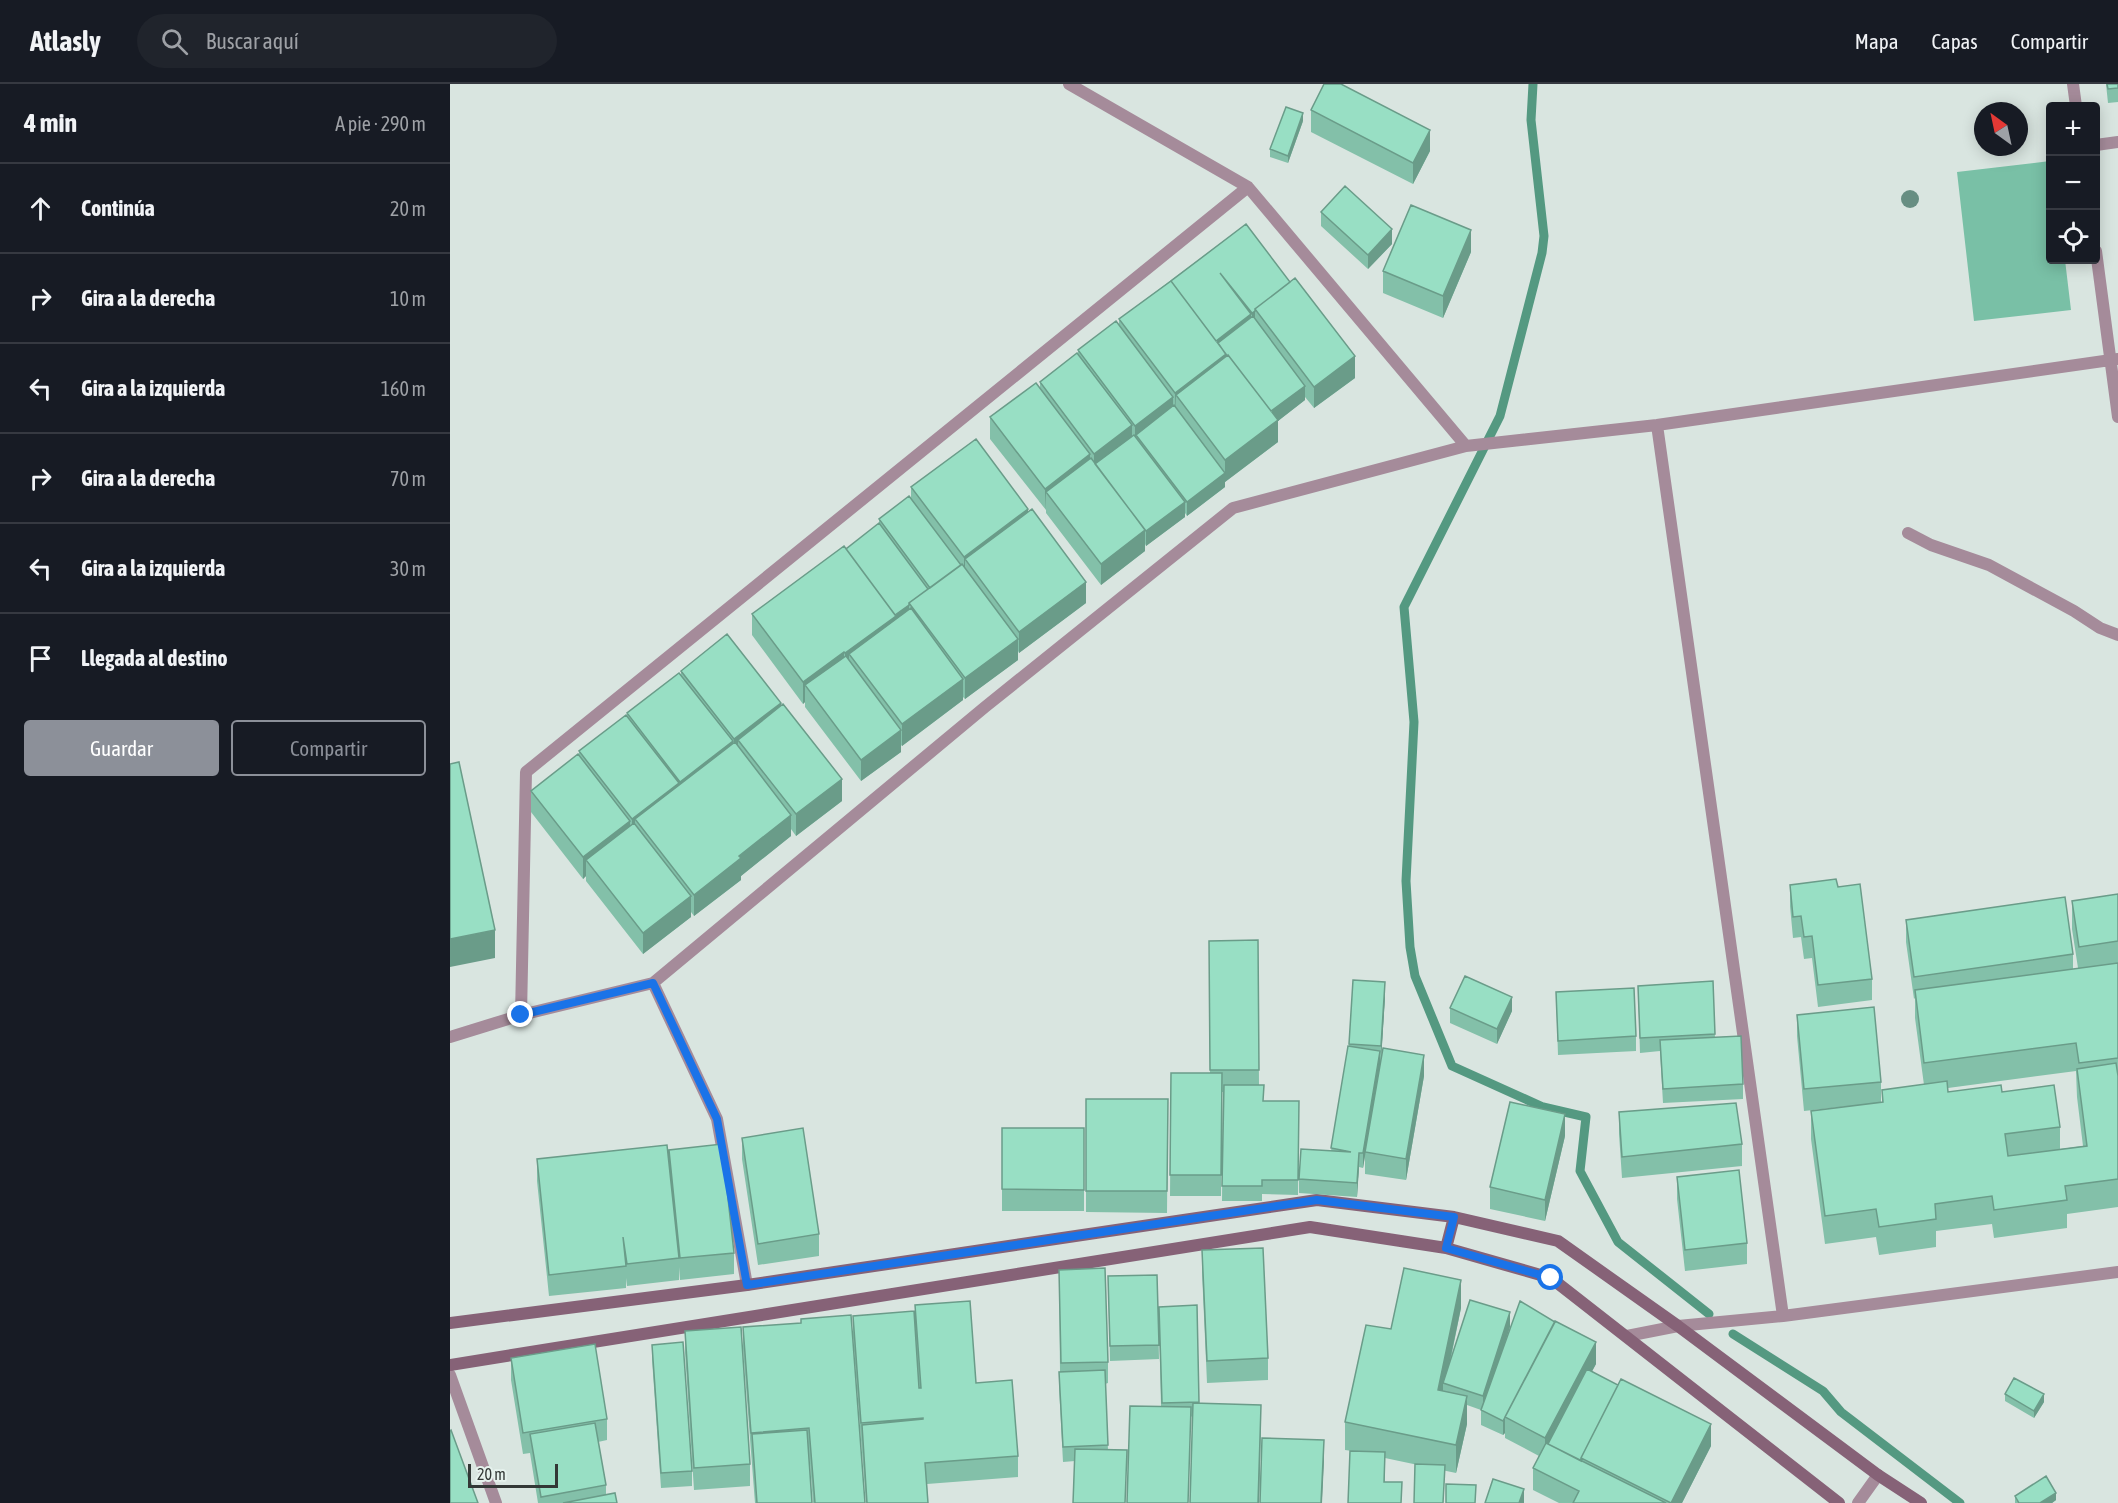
<!DOCTYPE html>
<html lang="es">
<meta charset="utf-8">
<style>
:root{--surface:#171b24;--page:#20242c;--text:#f1f3f6;--muted:#9ea1a6;--line:#363941;--accent:#8c9099}
body{margin:0;font-family:"Asap Condensed",sans-serif;background:var(--page);color:var(--text)}
.controls{position:absolute;right:18px;top:18px;display:grid;overflow:hidden;border-radius:6px;box-shadow:0 3px 15px #0003}
.controls button{width:54px;height:54px;display:grid;place-items:center;padding:0;border:0;border-bottom:2px solid var(--line);background:var(--surface);color:var(--text);font:30px sans-serif}
.compass{position:absolute;left:1524px;top:18px;width:54px;height:54px;border-radius:50%;background:var(--surface);box-shadow:0 3px 15px #0003;rotate:327deg}
.scale{position:absolute;left:18px;bottom:15px;width:90px;box-sizing:border-box;padding-left:6px;border:3px solid #333836;border-top:0;font-size:16px;line-height:21px;white-space:nowrap;color:#333836;-webkit-text-stroke:4px #e6f2ed;paint-order:stroke}
.stop{position:absolute;width:18px;height:18px;margin:-14px;border:4px solid #1a73e8;border-radius:50%;background:#fff}
.stop.end{background:#1a73e8;border-color:#fff;box-shadow:0 2px 6px #0008}
.list{margin:0;padding:0;list-style:none}
h2{display:flex;justify-content:space-between;align-items:center;height:78px;margin:0;padding:0 24px;font-size:26px}
h2 small{font-size:20px;font-weight:400;color:var(--muted)}
.list li{display:grid;grid-template-columns:39px 1fr auto;gap:18px;align-items:center;box-sizing:border-box;height:90px;padding:0 24px;border-top:2px solid var(--line)}
.list b{display:block;font-size:22px;white-space:nowrap}
.list em{font-size:20px;font-style:normal;color:var(--muted)}
.actions{display:flex;gap:12px;padding:18px 24px}
.actions a{flex:1;padding:14px 0;border:2px solid var(--accent);border-radius:6px;text-align:center;font-size:21px;color:var(--accent)}
.actions .main{background:var(--accent);color:#fff}
.icon{flex:none;width:33px;height:33px;fill:none;stroke:currentColor;stroke-width:2;stroke-linecap:round;stroke-linejoin:round}
.map{position:relative;flex:none;width:1668px;height:1419px;overflow:hidden}
header{display:flex;align-items:center;gap:36px;box-sizing:border-box;height:84px;padding:0 30px;background:var(--surface);border-bottom:2px solid var(--line)}
header strong{font-size:28px}
nav{display:flex;gap:33px;margin-inline-start:auto;font-size:21px}
.search{width:420px;height:54px;background:var(--page);display:flex;align-items:center;gap:15px;box-sizing:border-box;padding:0 21px;border-radius:33px;color:var(--muted);font-size:22px}
main{display:flex}
aside{flex:1;background:var(--surface)}
.map>svg:first-child{display:block}
.green{fill:#79c0a6}
.lines{fill:none;stroke-linecap:round;stroke-linejoin:round}
.stream{stroke:#549981;stroke-width:9}
.street{stroke:#a58b9a;stroke-width:12}
.secondary{stroke:#866277;stroke-width:12}
.tree{fill:#678e82}
.wall{fill:#83c0a9;fill-rule:evenodd}
.shaded-wall{fill:#6a9c89}
.building{fill:#98dfc4;stroke:#6a9c89;stroke-width:1.5}
.route{stroke:#1a73e8;stroke-width:8}
</style>
<header>
<strong>Atlasly</strong>
<div class="search"><svg class="icon" aria-label="search" viewBox="0 0 24 24"><circle cx="10" cy="10" r="6"/><path d="M15 15l6 6"/></svg>Buscar aquí</div>
<nav><a>Mapa</a><a>Capas</a><a>Compartir</a></nav>
</header>
<main>
<aside>
<h2>4 min<small>A pie · 290 m</small></h2>
<ul class="list">
<li><svg class="icon" aria-label="ahead" viewBox="0 0 24 24"><path d="M12 20V5M6 11l6-6 6 6"/></svg><div><b>Continúa</b></div><em>20 m</em></li>
<li><svg class="icon" aria-label="right" viewBox="0 0 24 24"><path d="M7 20v-9h11M14 6l5 5-5 5"/></svg><div><b>Gira a la derecha</b></div><em>10 m</em></li>
<li><svg class="icon" aria-label="left" viewBox="0 0 24 24"><path d="M17 20v-9H6M10 6l-5 5 5 5"/></svg><div><b>Gira a la izquierda</b></div><em>160 m</em></li>
<li><svg class="icon" aria-label="right" viewBox="0 0 24 24"><path d="M7 20v-9h11M14 6l5 5-5 5"/></svg><div><b>Gira a la derecha</b></div><em>70 m</em></li>
<li><svg class="icon" aria-label="left" viewBox="0 0 24 24"><path d="M17 20v-9H6M10 6l-5 5 5 5"/></svg><div><b>Gira a la izquierda</b></div><em>30 m</em></li>
<li><svg class="icon" aria-label="arrive" viewBox="0 0 24 24"><path d="M6 21V4h12l-3 4 3 4H6"/></svg><div><b>Llegada al destino</b></div></li>
</ul>
<div class="actions"><a class="main">Guardar</a><a>Compartir</a></div>
</aside>
<div class="map">
<svg width="1668" height="1419" viewBox="0 0 1668 1419">
<rect width="100%" height="100%" fill="#d9e5e0"/>
<!-- green -->
<path class="green" d="M1600,77V176H1615L1621,226L1524,237L1507,88Z"/>
<g class="lines">
<!-- stream -->
<path class="stream" d="M1083,0L1081,36L1094,152L1092,169L1050,332L954,523L964,638L956,797L960,863L965,892L1002,982L1093,1023L1136,1033L1130,1087L1168,1158L1259,1230
M1283,1250L1373,1307L1391,1328L1510,1419"/>
<!-- street -->
<path class="street" d="M619,0L798,103L1016,362
M1623,0L1626,22
M1646,61L1668,58
M1646,167L1668,333
M1207,341L1333,1232
M1458,449L1481,461L1539,481L1624,527L1650,544L1668,551
M203,899L267,1035L297,1201
M71,931L76,688L798,103
M0,953L71,931L203,899L535,623L783,424L1016,362L1207,341L1668,275
M1177,1252L1228,1242L1333,1232L1668,1188
M0,1291L46,1419
M1408,1419L1428,1391"/>
<!-- secondary -->
<path class="secondary" d="M996,1164L1004,1133
M0,1239L297,1201L867,1116L1004,1133L1108,1157L1228,1242L1428,1391L1471,1419
M0,1281L860,1143L996,1164L1101,1194L1389,1419"/>
</g>
<!-- trees -->
<circle class="tree" cx="1460" cy="115" r="9"/>
<!-- wall -->
<path class="wall" d="M1656,0H1668V18L1658,19Z
M861,26L980,67L963,100L861,48Z
M853,37L838,79L820,73V65Z
M871,128L942,160L918,185L871,142Z
M796,140L905,294L864,324L855,313V316L828,337V358L775,398V403L737,432L735,429V433L696,462L695,460V467L651,501L596,429V426L540,355V333L590,304V298L628,270V266L669,242V235Z
M1021,168L993,234L933,209V187Z
M461,403L578,428L636,519L569,569L568,567V576L515,615L513,613V616L452,662L451,661V668L411,697L355,623V618L353,620L302,551V530L396,465L429,440V435L461,415Z
M231,587L331,623L392,717L346,752L341,745V752L291,792V796L244,832L241,828V833L193,870L136,797V792L133,795L81,728V707L129,671V667L177,632V629L231,591Z
M1340,801L1388,803L1422,895V916L1368,923L1362,874L1354,875L1351,853L1343,854L1340,822Z
M1668,810V1123L1617,1130V1144L1544,1154L1542,1140L1486,1147V1163L1429,1171L1426,1153L1375,1160L1361,1055V1027L1400,1022L1354,1027L1347,952V931L1431,998V1018H1432V1006L1474,1001L1465,934V914L1464,915L1456,858V836L1623,870V885L1628,884L1622,845V817ZM1626,987L1627,1013L1633,1062L1610,1065V1043L1552,1008H1498V1004Z
M808,856L809,1001L813,1017H849L848,1111L812,1110V1117H772L773,1008H772L771,1112H720L721,989H760L759,857Z
M903,896L935,913L931,976L974,992L956,1096L915,1090V1072L913,1084L909,1083L907,1113L849,1109V1095L881,1067L899,962Z
M1263,897L1265,954L1293,1000V1015L1213,1019L1210,967L1190,969L1188,902Z
M1106,908L1186,952V967L1108,971Z
M1000,924L1062,927L1047,960L1000,939Z
M636,1015H718L717,1129L636,1128Z
M1169,1028L1292,1060V1082L1172,1094L1169,1050Z
M552,1044H634V1127H552Z
M1115,1052L1095,1137L1040,1125V1103Z
M292,1054L369,1150V1172L308,1181L292,1075Z
M219,1066L284,1169V1190L230,1196L229,1183V1196L177,1202L176,1194V1204L99,1212L87,1097V1075L219,1081Z
M1227,1093L1297,1159V1180L1235,1187L1227,1115Z
M752,1166L818,1274V1296L757,1299L752,1188Z
M609,1186L658,1278V1299L655,1300L658,1366L677,1381L625,1377L613,1378L609,1303V1288H610Z
M707,1191L709,1275L660,1277L658,1192Z
M465,1221L526,1299L568,1372V1393L477,1400L478,1419H416L403,1254V1232L465,1242Z
M747,1221L749,1319L811,1342L809,1419H740L743,1333L711,1322L709,1237Z
M1011,1224L1000,1279L1060,1243L1050,1273L1146,1280L1142,1287L1261,1362L1232,1419H1109L1083,1406V1384L1089,1372L1055,1354V1349L1053,1351L1031,1341V1326L1017,1321V1340L1006,1389L935,1374V1398H952L951,1419H898L902,1367L895,1366V1338L941,1245Z
M293,1243L415,1419H363L359,1366L362,1419H305L293,1265Z
M235,1247L300,1380V1402L244,1406L235,1269Z
M202,1261L242,1387V1402L211,1404L202,1275Z
M61,1274L157,1335V1356L148,1358L156,1401V1411L167,1419H88L80,1369L73,1370L61,1296Z
M1555,1310L1594,1318L1584,1334L1555,1317Z
M1565,1412L1606,1416L1602,1419H1565Z"/>
<!-- shaded-wall -->
<path class="shaded-wall" d="M853,29V37L838,79V72Z
M980,46V67L963,100V79Z
M942,145V160L918,185V171Z
M1021,146V168L993,234V212Z
M805,227V241L802,243V229Z
M801,230V244L772,266L765,258Z
M776,270V291L726,311L725,330V309Z
M905,272V294L864,324V303Z
M855,302V316L828,337V358L775,398V376L820,328Z
M723,313V334L686,351L685,363V342Z
M682,341V363L644,392V370Z
M640,370V392L596,408L595,426V405Z
M775,389V403L737,432V418Z
M735,418V433L696,462V447Z
M578,425V447L515,475V493L514,494V473Z
M695,446V467L651,501V480Z
M636,498V519L569,569V548Z
M459,521V536L399,570V588L395,591V569Z
M568,555V576L515,615V594Z
M394,568V589L355,601V618L353,620V598Z
M513,595V616L452,662V640Z
M331,619V640L288,656V673L284,676V655Z
M451,646V668L411,697V676Z
M283,657V679L230,720V698Z
M392,695V717L346,752V730Z
M229,699V720L185,735V754L182,757V735Z
M341,731V752L291,792V796L244,832V811L289,772Z
M180,737V758L136,776V792L133,795V773Z
M241,812V833L193,870V849Z
M45,846V874L0,883V855Z
M935,898V913L931,977V962Z
M1062,913V927L1047,960V945Z
M930,967V982L913,1084V1069Z
M974,971V992L956,1096V1075Z
M1115,1030V1052L1095,1137V1116Z
M909,1069V1083L907,1113V1099Z
M1011,1196V1224L995,1300L993,1299V1310L988,1306Z
M1060,1228V1243L1033,1327V1312Z
M1146,1258V1280L1095,1375V1354Z
M1594,1310V1318L1584,1334V1327Z
M1017,1312V1340L1006,1389V1361Z
M811,1321L809,1419H808Z
M1055,1334V1349L1053,1351V1337Z
M1261,1340V1362L1232,1419H1221Z
M874,1356V1377L872,1419H871Z
M1074,1405V1419H1069Z
M1606,1409V1416L1602,1419H1590Z"/>
<!-- building -->
<path class="building" d="M874,0H891L980,46L963,79L861,26Z
M1657,0H1668V4L1658,5Z
M836,23L853,29L838,72L820,65Z
M895,102L942,145L918,171L871,128Z
M961,121L1021,146L993,212L933,187Z
M796,140L840,198L805,225V227L802,229L770,189L801,230L766,257L721,197Z
M845,194L905,272L864,303L805,225Z
M721,197L776,270L725,309L669,235Z
M803,232L855,302L821,327L778,271L777,272L768,259Z
M666,237L723,313L685,342L628,266Z
M627,269L682,341L644,370L590,298Z
M778,271L828,336L775,376L726,311Z
M586,299L640,370L595,405L540,333Z
M724,321L775,389L737,418L686,351Z
M684,351L735,418L696,447L645,380Z
M526,355L578,425L514,473L461,403Z
M641,374L695,446L651,480L596,408Z
M459,412L511,481L480,504L429,435Z
M582,425L636,498L569,548L515,475Z
M429,439L478,505L459,519V521L445,531L396,465Z
M394,462L446,532L395,569L394,568L353,598L302,530Z
M512,480L568,555L515,594L459,519Z
M461,524L513,595L452,640L399,570Z
M277,550L331,619L284,655L231,587Z
M396,572L451,646L411,676L355,601Z
M229,589L283,657L230,698L177,629Z
M333,620L392,695L346,730L288,656Z
M176,631L229,699L182,735L129,667Z
M285,658L341,731L289,772L291,774L244,811L185,735Z
M128,670L180,737L133,773L81,707Z
M9,678L45,846L0,855V680Z
M184,739L241,812L193,849L136,776Z
M1386,795L1388,803L1410,800L1422,895L1368,901L1362,852L1354,853L1351,832L1343,833L1340,801Z
M1668,810V857L1629,863L1622,817Z
M1615,813L1623,870L1464,893L1456,836Z
M808,856L809,986H760L759,857Z
M1668,879V974L1629,979L1626,959L1474,979L1465,906Z
M1015,892L1062,913L1047,945L1000,924Z
M903,896L935,898L931,962L899,960Z
M1263,897L1265,950L1190,954L1188,902Z
M1184,904L1186,952L1108,957L1106,908Z
M1424,923L1431,998L1354,1005L1347,931Z
M1291,952L1293,1000L1213,1005L1210,956Z
M898,962L930,967L913,1069H909L907,1099L849,1095L851,1065L901,1068L881,1064Z
M933,964L974,971L956,1075L915,1068Z
M1666,979L1668,992V1095L1615,1102L1617,1116L1544,1126L1542,1112L1485,1120L1486,1135L1429,1143L1426,1125L1375,1132L1361,1027L1433,1018L1432,1006L1497,997L1498,1008L1551,1001L1552,1008L1604,1001L1610,1043L1555,1050L1558,1072L1637,1062L1627,985Z
M721,989H772L771,1091H720Z
M774,1001H814L813,1017H849L848,1096H812V1102H772Z
M636,1015H718L717,1107H636Z
M1060,1018L1115,1030L1095,1116L1040,1103Z
M1286,1019L1292,1060L1172,1073L1169,1028Z
M353,1044L369,1150L308,1160L292,1054Z
M552,1044H634V1106L552,1105Z
M272,1060L284,1169L230,1174L219,1066Z
M217,1061L229,1174L177,1180L173,1153L176,1182L99,1191L87,1075Z
M1289,1086L1297,1159L1235,1166L1227,1093Z
M813,1164L818,1274L757,1277L752,1166Z
M655,1184L658,1278L611,1279L609,1186Z
M954,1184L1011,1196L988,1306L1017,1312L1006,1361L895,1338L916,1241L941,1245Z
M707,1191L709,1261L660,1262L658,1192Z
M1020,1216L1060,1228L1033,1312L993,1299Z
M520,1217L526,1299L562,1296L568,1372L475,1379L478,1419H417L412,1341L473,1335V1334L411,1339L403,1232L464,1227L469,1304H471L465,1221Z
M1070,1217L1105,1238L1053,1337L1031,1326Z
M747,1221L749,1318L712,1319L709,1223Z
M401,1231L415,1419H365L359,1344L301,1349L293,1243L351,1239V1235Z
M1105,1237L1146,1258L1095,1354L1055,1333Z
M291,1243L300,1380L244,1384L235,1247Z
M233,1258L242,1387L211,1389L202,1261Z
M145,1260L157,1335L73,1349L61,1274Z
M1137,1285L1168,1301L1131,1374V1377L1098,1360Z
M655,1286L658,1361L613,1363L609,1288Z
M1564,1294L1594,1310L1584,1327L1555,1310Z
M1171,1295L1261,1340L1221,1419L1131,1374Z
M743,1319L811,1321L808,1419H740Z
M680,1322L741,1323L738,1419H677Z
M145,1339L156,1401L91,1413L80,1350Z
M1,1346L28,1419H0V1347Z
M357,1346L362,1419H307L302,1350Z
M812,1354L874,1356L871,1419H810Z
M1096,1359L1216,1419H1123L1129,1407L1083,1384Z
M625,1365L677,1366L675,1419H623Z
M900,1367L935,1368L934,1398H952L951,1419H898Z
M965,1380L995,1381L993,1419H964Z
M1596,1392L1606,1409L1590,1419H1569L1565,1412Z
M1043,1395L1074,1405L1069,1419H1035Z
M996,1400L1026,1401L1025,1419H996Z
M165,1409L167,1419H113Z"/>
<g class="lines">
<!-- route -->
<path class="route" d="M71,931L203,899L267,1035L297,1201L867,1116L1004,1133L996,1164L1101,1194"/>
</g>
</svg>
<div class="controls">
<button>+</button>
<button>−</button>
<button><svg class="icon" aria-label="locate" viewBox="0 0 24 24"><circle cx="12" cy="12" r="6"/><path d="M12 2v4M12 18v4M2 12h4M18 12h4"/></svg></button>
</div>
<svg class="compass" viewBox="-18 -18 36 36"><path d="M0-13l5 13h-10z" fill="#e53935"/><path d="M0 13l5-13h-10z" fill="#9ea1a6"/></svg>
<div class="scale">20 m</div>
<div class="stop" style="left:1101px;top:1194px"></div>
<div class="stop end" style="left:71px;top:931px"></div>
</div>
</main>
